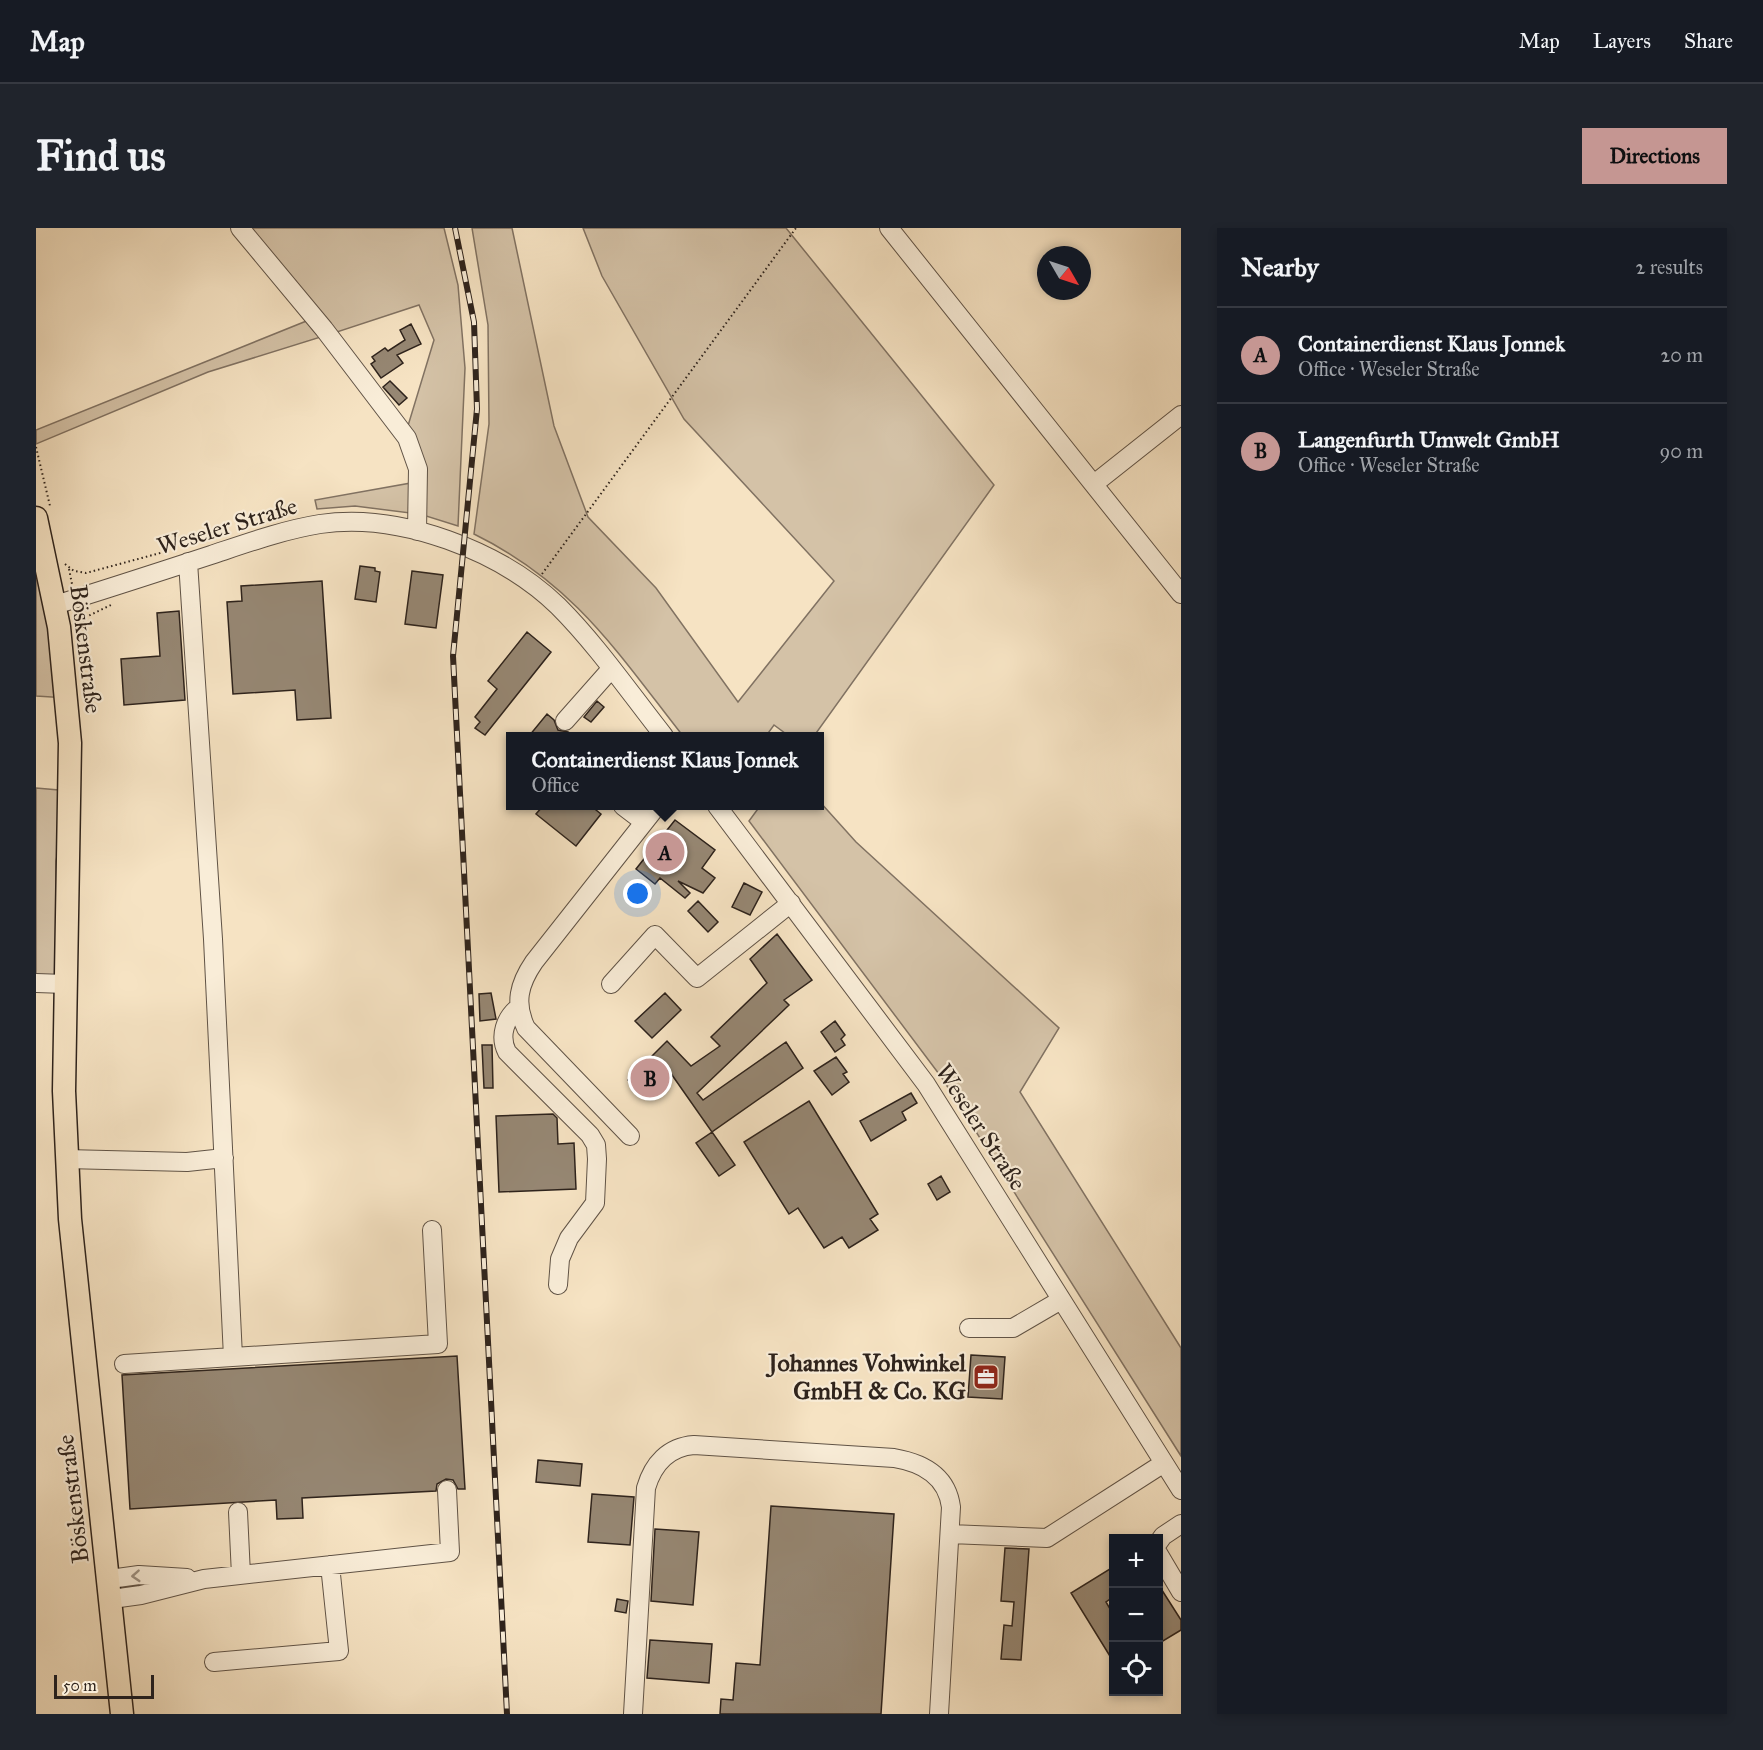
<!DOCTYPE html>
<meta charset="utf-8">
<style>
:root{--surface:#171b24;--page:#20242c;--text:#f1f3f6;--muted:#9ea1a6;--line:#363941;--accent:#c59692}
body{margin:0;font-family:"IM FELL Great Primer",serif;background:var(--page);color:var(--text)}
.controls{position:absolute;right:18px;bottom:18px;display:grid;overflow:hidden;border-radius:0px;box-shadow:0 3px 9px #0003}
.controls button{width:54px;height:54px;display:grid;place-items:center;padding:0;border:0;border-bottom:2px solid var(--line);background:var(--surface);color:var(--text);font:30px sans-serif}
.compass{position:absolute;left:1001px;top:18px;width:54px;height:54px;border-radius:50%;background:var(--surface);box-shadow:0 3px 9px #0003;rotate:129deg}
.scale{position:absolute;left:18px;bottom:15px;width:100px;box-sizing:border-box;padding-left:6px;border:3px solid #2e231c;border-top:0;font-size:16px;line-height:21px;white-space:nowrap;color:#2e231c;-webkit-text-stroke:4px #f9edd8;paint-order:stroke}
.you{position:absolute;left:602px;top:666px;width:21px;height:21px;margin:-15px;border:4px solid #fff;border-radius:50%;background:#1a73e8;box-shadow:0 0 0 9px #1a73e833}
.badge{display:grid;place-items:center;width:39px;height:39px;border-radius:50%;background:var(--accent);color:#111;font-size:20px;font-weight:700}
.pin{position:absolute;translate:-50% -50%;border:3px solid #fff;box-shadow:0 2px 6px #0006}
.popup{position:absolute;left:470px;top:504px;width:318px;height:78px;box-sizing:border-box;display:grid;place-content:center;border-radius:0px;background:var(--surface);filter:drop-shadow(0 2px 4px #0005);font-size:20px;white-space:nowrap;color:var(--muted)}
.popup b{font-size:22px;color:var(--text)}
.popup::after{content:'';position:absolute;left:50%;top:100%;margin-left:-12px;border:12px solid transparent;border-top-color:var(--surface)}
.list{margin:0;padding:0;list-style:none}
h2{display:flex;justify-content:space-between;align-items:center;height:78px;margin:0;padding:0 24px;font-size:26px}
h2 small{font-size:20px;font-weight:400;color:var(--muted)}
.list li{display:grid;grid-template-columns:39px 1fr auto;gap:18px;align-items:center;box-sizing:border-box;height:96px;padding:0 24px;border-top:2px solid var(--line)}
.list b{display:block;font-size:22px;white-space:nowrap}
.list p{margin:0;font-size:20px;white-space:nowrap;color:var(--muted)}
.list em{font-size:20px;font-style:normal;color:var(--muted)}
.icon{flex:none;width:33px;height:33px;fill:none;stroke:currentColor;stroke-width:2;stroke-linecap:round;stroke-linejoin:round}
.map{position:relative;flex:none;width:1145px;height:1486px;overflow:hidden;border-radius:0px}
header{display:flex;align-items:center;gap:36px;box-sizing:border-box;height:84px;padding:0 30px;background:var(--surface);border-bottom:2px solid var(--line)}
header strong{font-size:28px}
nav{display:flex;gap:33px;margin-inline-start:auto;font-size:21px}
.intro{display:flex;align-items:center;justify-content:space-between;box-sizing:border-box;height:144px;padding:0 36px}
h1{margin:0;font-size:42px}
.button{padding:15px 27px;border-radius:0px;background:var(--accent);color:#111;font-size:21px;font-weight:700}
main{display:flex;gap:36px;padding:0 36px}
aside{flex:1;background:var(--surface);border-radius:0px;box-shadow:0 3px 9px #0003}
.map>svg:first-child{display:block}
.green{fill:#d4c2a7;stroke:#817262;stroke-width:1.5}
.building{fill:#968773;stroke:#2e231c;stroke-width:1.5}
.lines{fill:none;stroke-linecap:round;stroke-linejoin:round}
.minor-casing{stroke:#605346;stroke-width:20}
.major-casing{stroke:#2e231c;stroke-width:25}
.path{stroke:#2e231c;stroke-width:2;stroke-dasharray:1.5 3;stroke-linecap:butt}
.minor{stroke:#f9edd8;stroke-width:18}
.major{stroke:#f6e3c3;stroke-width:22}
.rail-casing{stroke:#2e231c;stroke-width:6}
.rail{stroke:#f9edd8;stroke-width:4;stroke-dasharray:11;stroke-linecap:butt}
.oneway{stroke:#9e9283}
.labels{text-anchor:middle;dominant-baseline:central;stroke-width:4.5;stroke-linejoin:round;paint-order:stroke}
.street-label{font-size:24px;fill:#2e231c;stroke:#f9edd8}
.poi-label{font-size:24px;font-weight:bold;fill:#2e231c;stroke:#f9edd8;text-anchor:end}
</style>
<header>
<strong>Map</strong>
<nav><a>Map</a><a>Layers</a><a>Share</a></nav>
</header>
<div class="intro"><h1>Find us</h1><a class="button">Directions</a></div>
<main>
<div class="map">
<svg width="1145" height="1486" viewBox="0 0 1145 1486">
<rect width="100%" height="100%" fill="#f6e3c3"/>
<filter id="stains"><feTurbulence type="fractalNoise" baseFrequency=".00333" numOctaves="4"/><feColorMatrix values="0 0 0 0 .2 0 0 0 0 .09 0 0 0 0 .02 0 0 0 .5 -.17"/></filter>
<radialGradient id="worn" r=".72"><stop offset=".6" stop-color="#630" stop-opacity="0"/><stop offset="1" stop-color="#630" stop-opacity=".3"/></radialGradient>
<!-- green -->
<path class="green" d="M210,0H408L422,57L429,140L422,298L390,288L371,201L398,112L383,77L298,105Z
M436,0H476L518,198L552,289L620,360L702,474L798,353L648,191L566,48L547,0H750L958,257L778,508H753L738,497L730,508H647C581,424 538,355 438,306L453,196L452,97Z
M273,92L288,108L172,144L0,216V202Z
M375,255L374,285L319,278L281,281L279,272Z
M0,296L31,470L0,468Z
M0,560L34,563L20,633V756L0,755Z
M784,574L820,614L1023,800L984,864L1145,1120V1228L906,850L713,593L724,578H783Z"/>
<!-- building -->
<path class="building" d="M375,96L385,116L361,127L367,135L345,150L335,136L339,133L336,129L349,120L352,123L369,112L364,102Z
M354,153L371,170L363,177L347,159Z
M324,338L339,340V343L344,344L340,374L319,371Z
M376,343L407,347L400,400L369,396Z
M286,353L295,490L261,492L259,462L197,466L191,374L206,373L205,358Z
M143,383L149,472L88,477L85,431L124,428L121,385Z
M491,404L515,424L449,507L439,500L444,494L439,489L461,461L452,453Z
M561,473L568,479L555,494L548,489Z
M511,486L518,492L522,502L532,504L538,508H493Z
M507,578H555L565,586L540,618L500,586Z
M639,592L679,622L666,640L679,650L667,665L642,653L654,665L649,670L624,650L619,656L600,641Z
M708,655L726,664L714,687L696,679Z
M662,673L682,694L672,704L652,683Z
M741,706L776,752L748,772L753,777L661,865L667,872L750,814L767,840L676,904L699,937L683,948L660,915L676,904L636,847L611,871L592,852L631,813L655,838L684,818L675,809L731,755L714,731Z
M455,765L460,791L444,793L443,766Z
M629,765L645,782L616,810L599,793Z
M799,793L809,807L805,811L809,817L799,824L785,804Z
M446,817H456L457,860H448Z
M800,829L811,844L807,846L813,854L796,867L778,843Z
M875,865L881,875L866,884L870,892L835,913L824,893Z
M773,873L842,986L834,991L842,1002L813,1020L806,1009L788,1020L762,980L753,986L708,914Z
M517,886L521,890L522,916L538,915L540,961L463,964L460,888Z
M905,948L914,964L901,972L892,956Z
M935,1127L969,1129L966,1171L932,1169Z
M421,1128L429,1261H422L417,1252L410,1251L401,1256L400,1263L266,1270L267,1290L241,1291L240,1272L94,1281L86,1147Z
M502,1232L546,1236L544,1258L500,1254Z
M556,1266L598,1269L594,1317L552,1314Z
M735,1278L858,1286L845,1486H684L685,1471L697,1472L700,1435L724,1437Z
M619,1301L663,1304L657,1377L615,1373Z
M969,1320L993,1321L985,1432L965,1431L968,1397L976,1398L978,1374L965,1373Z
M1077,1339V1369L1070,1374L1077,1386V1433L1035,1365Z
M1122,1356L1145,1392V1402L1122,1416Z
M581,1371L592,1373L590,1385L579,1383Z
M614,1412L676,1416L673,1455L611,1450Z"/>
<g class="lines">
<!-- minor casing -->
<g class="minor-casing">
<path id="minor" d="M204,0L288,101L371,210L382,241L381,303
M853,0L1145,366
M1058,256L1145,187
M152,334L177,711L197,1129
M19,377C71,361 123,344 175,327C211,315 247,302 284,296C364,284 465,323 522,378C561,417 594,465 628,508
M529,493L575,441
M587,578L608,594
M681,578L890,856L1145,1262
M0,755L29,756
M575,756L619,707L661,750L755,675
M483,779C469,790 463,808 471,824L554,907L560,917L561,931L559,975L533,1010L524,1031L522,1057
M594,908L490,800C478,775 483,756 498,734L621,578
M30,931L151,934L188,930
M933,1100H977L1025,1072
M88,1136L402,1116L396,1002
M202,1284L205,1347
M914,1306L1011,1310L1128,1235
M1122,1315L1127,1308L1145,1296
M1122,1325L1145,1364
M74,1351L103,1347L151,1350
M76,1371L105,1367L168,1351L414,1324L411,1262
M178,1434L303,1423L294,1337
M597,1486L610,1260C617,1236 632,1219 658,1217L858,1230C887,1235 911,1248 915,1279L903,1486"/>
</g>
<!-- major casing -->
<g class="major-casing">
<path id="major" d="M0,290L23,399L34,515L28,863L34,991L86,1486"/>
</g>
<!-- path -->
<path class="path" d="M0,219L14,278
M29,336L38,343L50,345L128,324
M33,341L36,356
M506,346L760,0
M42,401L50,389L75,377"/>
<!-- minor -->
<use href="#minor" class="minor"/>
<!-- major -->
<use href="#major" class="major"/>
<!-- rail casing -->
<g class="rail-casing">
<path id="rail" d="M419,0L438,94L441,181L417,428L471,1486"/>
</g>
<!-- rail -->
<use href="#rail" class="rail"/>
</g>
<!-- one-way arrows -->
<defs><path id="oneway-chevron" d="M-2-3.5L2.5 0L-2 3.5" fill="none" stroke-width="1.6" stroke-linecap="round" stroke-linejoin="round" transform="scale(1.5)"/></defs>
<use class="oneway" href="#oneway-chevron" transform="translate(100 1348) rotate(176)"/>
<!-- icons -->
<defs>
<g id="office-square" transform="scale(1.35)"><rect x="-9" y="-9" width="18" height="18" rx="4" fill="#8f2418" stroke="#f9edd8"/><path d="M-6-3h4V-5.5h4V-3h4V5H-6ZM-1-4.5V-3h2v-1.5ZM-6 0V1H6V0Z" fill="#fff"/></g>
</defs>
<g fill-rule="evenodd">
<use href="#office-square" x="950" y="1149"/>
</g>
<g class="labels">
<!-- street labels -->
<g class="street-label">
<text transform="translate(191 298) rotate(-17)">Weseler Straße</text>
<text transform="translate(50 421) rotate(83)">Böskenstraße</text>
<text transform="translate(945 899) rotate(57)">Weseler Straße</text>
<text transform="translate(37 1271) rotate(-97)">Böskenstraße</text>
</g>
<!-- poi labels -->
<g class="poi-label">
<text x="930" y="1135">Johannes Vohwinkel<tspan x="930" dy="28">GmbH &amp; Co. KG</tspan></text>
</g>
</g>
<rect width="100%" height="100%" filter="url(#stains)"/>
<rect width="100%" height="100%" fill="url(#worn)"/>
</svg>
<div class="controls">
<button>+</button>
<button>−</button>
<button><svg class="icon" aria-label="locate" viewBox="0 0 24 24"><circle cx="12" cy="12" r="6"/><path d="M12 2v4M12 18v4M2 12h4M18 12h4"/></svg></button>
</div>
<svg class="compass" viewBox="-18 -18 36 36"><path d="M0-13l5 13h-10z" fill="#e53935"/><path d="M0 13l5-13h-10z" fill="#9ea1a6"/></svg>
<div class="scale">50 m</div>
<div class="you"></div>
<div class="pin badge" style="left:629px;top:624px">A</div>
<div class="popup"><b>Containerdienst Klaus Jonnek</b>Office</div>
<div class="pin badge" style="left:614px;top:850px">B</div>
</div>
<aside>
<h2>Nearby<small>2 results</small></h2>
<ul class="list">
<li><span class="badge">A</span><div><b>Containerdienst Klaus Jonnek</b><p>Office · Weseler Straße</p></div><em>20 m</em></li>
<li><span class="badge">B</span><div><b>Langenfurth Umwelt GmbH</b><p>Office · Weseler Straße</p></div><em>90 m</em></li>
</ul>
</aside>
</main>
